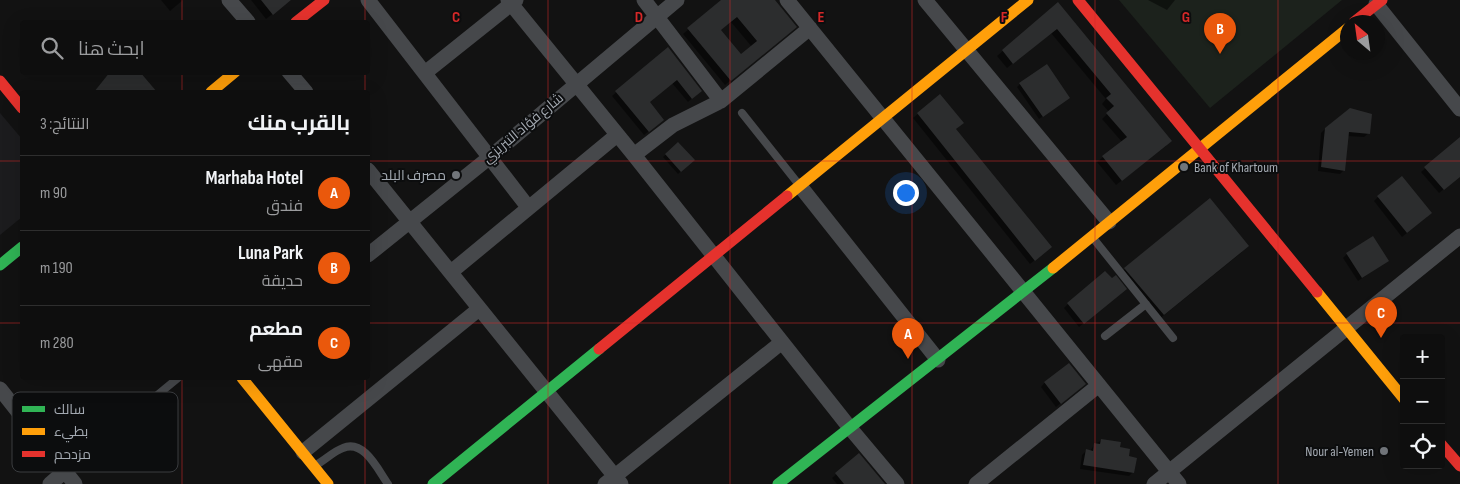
<!DOCTYPE html>
<html lang="ar">
<meta charset="utf-8">
<style>
:root{--surface:#0e0e0e;--page:#1c1c1c;--text:#f1f3f6;--muted:#9b9c9e;--line:#2e2e2e;--accent:#ea580c}
body{margin:0;font-family:"Sofia Sans Condensed",Cairo,sans-serif;background:var(--page);color:var(--text);direction:rtl}
.controls{position:absolute;right:15px;bottom:15px;display:grid;overflow:hidden;border-radius:5px;box-shadow:0 5px 20px #0002}
.controls button{width:45px;height:45px;display:grid;place-items:center;padding:0;border:0;border-bottom:1px solid var(--line);background:var(--surface);color:var(--text);font:25px sans-serif}
.compass{position:absolute;left:1340px;top:15px;width:45px;height:45px;border-radius:50%;background:var(--surface);box-shadow:0 5px 20px #0002;rotate:331deg}
.you{position:absolute;left:905px;top:192px;width:18px;height:18px;margin:-12px;border:4px solid #fff;border-radius:50%;background:#1a73e8;box-shadow:0 0 0 8px #1a73e833}
.badge{display:grid;place-items:center;width:32px;height:32px;border-radius:50%;background:var(--accent);color:#fff;font-size:16px;font-weight:700}
.pin{position:absolute;translate:-50% -41px;filter:drop-shadow(0 1px 2px #0008)}
.pin::after{content:'';position:absolute;top:26px;width:18px;height:15px;background:inherit;clip-path:polygon(0 0,100% 0,50% 100%)}
.list{margin:0;padding:0;list-style:none}
h2{display:flex;justify-content:space-between;align-items:center;height:65px;margin:0;padding:0 20px;font-size:21px}
h2 small{font-size:16px;font-weight:400;color:var(--muted)}
.list li{display:grid;grid-template-columns:32px 1fr auto;gap:15px;align-items:center;box-sizing:border-box;height:75px;padding:0 20px;border-top:1px solid var(--line)}
.list b{display:block;font-size:19px;white-space:nowrap}
.list p{margin:0;font-size:16px;white-space:nowrap;color:var(--muted)}
.list em{font-size:16px;font-style:normal;color:var(--muted)}
.icon{flex:none;width:28px;height:28px;fill:none;stroke:currentColor;stroke-width:2;stroke-linecap:round;stroke-linejoin:round}
.map{position:relative;flex:none;width:1460px;height:484px;overflow:hidden;direction:ltr}
.search{position:absolute;background:var(--surface);box-shadow:0 5px 20px #0002;left:20px;top:20px;width:350px;height:55px;display:flex;align-items:center;gap:12px;box-sizing:border-box;padding:0 18px;border-radius:5px;color:var(--muted);font-size:19px}
.panel{position:absolute;background:var(--surface);box-shadow:0 5px 20px #0002;left:20px;top:90px;width:350px;height:290px;border-radius:5px;direction:rtl}
.map>svg:first-child{display:block}
.built{fill:#1c1c1e}
.green{fill:#1c221c}
.shadow{fill:#0007;fill-rule:evenodd}
.building{fill:#2c2d2e;fill-rule:evenodd}
.lines{fill:none;stroke-linecap:round;stroke-linejoin:round}
.lane{stroke:#46484b;stroke-width:8}
.street{stroke:#46484b;stroke-width:15}
.fast{stroke:#30b455;stroke-width:11}
.slow{stroke:#ff9f0a;stroke-width:11}
.jam{stroke:#e5322d;stroke-width:11}
.grid{fill:none;stroke:#d62828;stroke-width:1;stroke-opacity:0.55}
.poi-dot{fill:#71757a;stroke:#0c0d0e;stroke-width:2}
.labels{text-anchor:middle;dominant-baseline:central;stroke-width:4;stroke-linejoin:round;paint-order:stroke}
.street-label{font-size:14px;fill:#a4aab2;stroke:#0c0d0e}
.poi-label{font-size:14px;fill:#a4aab2;stroke:#0c0d0e;text-anchor:end}
.key{fill:#0c0d0e;stroke:#3a3c3f;stroke-width:1}
.key-label{font-size:14px;fill:#a4aab2}
.grid-label{font-size:16px;text-anchor:middle;font-weight:bold;fill:#d62828;stroke:#0c0d0e;stroke-width:4;stroke-linejoin:round;paint-order:stroke}
</style>
<div class="map">
<svg width="1460" height="484" viewBox="0 0 1460 484">
<rect width="100%" height="100%" fill="#121212"/>
<!-- built -->
<path class="built" d="M0,113L22,139V217L0,235Z"/>
<!-- green -->
<path class="green" d="M1119,0H1342L1210,108Z"/>
<!-- shadow -->
<path class="shadow" d="M161,0H183L170,11Z
M251,0H291L266,19Z
M723,0H773L789,32L725,85L683,34ZM731,22L752,47L741,56L720,30Z
M1148,0H1175L1167,10Z
M1058,3L1166,146L1116,185L1097,162L1122,142L1102,119L1109,112L1102,104L1106,99L1051,33L1007,68L997,56Z
M667,48L696,95L688,102L672,83L648,103L658,124L644,135L612,96Z
M138,73L155,92H95L107,77Z
M1020,84L1065,101L1039,119L1017,87Z
M940,95L958,127L955,130L1046,251L1030,264L913,118Z
M1325,129L1369,133L1364,137L1347,136L1344,170L1340,174L1318,171L1321,133Z
M1460,139V176L1439,193L1421,172Z
M678,144L693,160L678,174L663,157Z
M1378,197L1427,217L1402,237L1374,201Z
M1242,252L1158,320L1120,274L1125,269Z
M1347,254L1387,261L1358,281L1343,258Z
M1121,293L1079,327L1064,308L1068,304Z
M1045,382L1080,388L1056,407L1041,387Z
M1102,440L1127,457L1133,472L1129,476L1080,469L1082,455L1086,451H1090L1095,444Z
M859,455L883,484H837L832,478Z"/>
<!-- building -->
<path class="building" d="M261,0H291L273,15Z
M721,0H775L797,27L731,81L687,28ZM737,17L757,41L741,54L721,30Z
M1058,2L1172,141L1122,181L1102,156L1127,137L1106,113L1114,106L1106,98L1111,94L1057,29L1013,64L1002,50Z
M668,47L702,91L692,99L677,80L650,102L664,120L649,132L615,91Z
M1047,64L1070,98L1043,117L1019,83Z
M110,72H140L157,92H94Z
M940,94L964,123L956,129L1052,247L1035,261L917,113Z
M1350,108L1372,114L1370,134L1349,132L1345,171L1321,167L1325,128Z
M1460,137V177L1444,190L1424,167Z
M678,142L695,160L681,172L665,154Z
M1402,176L1432,213L1407,233L1377,196Z
M1210,198L1249,246L1164,315L1124,268Z
M1373,236L1389,261L1362,278L1346,253Z
M1105,271L1112,278L1116,275L1127,289L1084,324L1067,303Z
M1069,363L1086,384L1061,404L1044,382Z
M1101,439L1121,442L1120,447L1130,449L1129,456L1137,458L1134,473L1083,465L1086,449L1093,451L1094,443L1100,444Z
M859,453L885,484H844L835,473Z"/>
<g class="lines">
<!-- lane -->
<path class="lane" d="M742,113L800,186
M1093,238L1173,338
M1105,336L1146,304
M316,465C325,460 334,451 343,448C364,439 378,470 388,484
M65,471L178,378"/>
<!-- street -->
<path class="street" d="M229,0L248,22
M368,0L528,207
M508,0L634,155L850,428L897,484
M644,0L721,101
M787,0L1179,484
M925,0L1109,222
M1376,4L1460,109
M289,72L306,92
M426,72L516,0
M634,155L673,125L721,101L810,28
M368,170L621,484
M800,186L938,360
M368,255L490,157L677,0
M451,272L617,135
M0,389L75,484
M303,452L479,309
M50,484L65,471
M605,484L782,342
M976,484L1099,385
M1154,484L1460,236"/>
<!-- fast -->
<path class="fast" d="M0,265L22,247
M433,484L599,349
M778,484L1053,268"/>
<!-- slow -->
<path class="slow" d="M211,92L235,72
M787,196L1028,0
M1053,268L1348,28
M1317,292L1404,399
M242,378L328,484"/>
<!-- jam -->
<path class="jam" d="M1078,0L1317,292
M296,22L324,0
M1354,22L1382,0
M0,81L22,108
M599,349L787,196
M1441,444L1460,466"/>
</g>
<!-- grid -->
<path class="grid" d="M182,0V22M365,0V22M548,0V484M730,0V484M912,0V484M1095,0V484M1278,0V484M182,72V92M365,72V92M0,161H22M368,161H1460M0,323H22M368,323H1460M182,378V484M365,378V484"/>
<!-- markers -->
<g class="poi-dot">
<circle cx="1184" cy="167" r="5"/>
<circle cx="456" cy="175" r="5"/>
<circle cx="1384" cy="451" r="5"/>
</g>
<g class="labels">
<!-- street labels -->
<g class="street-label">
<text transform="translate(523 128) rotate(-40)">شارع فؤاد التبريزي</text>
</g>
<!-- poi labels -->
<g class="poi-label">
<text x="1194" y="167" text-anchor="start">Bank of Khartoum</text>
<text x="446" y="175">مصرف البلد</text>
<text x="1374" y="451">Nour al-Yemen</text>
</g>
</g>
<!-- legend -->
<rect x="12" y="392" width="166" height="80" rx="8" class="key"/>
<rect x="22" y="406" width="23" height="6" fill="#30b455"/>
<rect x="22" y="428" width="23" height="7" fill="#ff9f0a"/>
<rect x="22" y="451" width="23" height="6" fill="#e5322d"/>
<g class="key-label">
<text x="54" y="414">سالك</text>
<text x="54" y="436">بطيء</text>
<text x="54" y="459">مزدحم</text>
</g>
<g class="grid-label">
<text x="456" y="22">C</text>
<text x="639" y="22">D</text>
<text x="821" y="22">E</text>
<text x="1004" y="22">F</text>
<text x="1186" y="22">G</text>
</g>
</svg>
<div class="controls">
<button>+</button>
<button>−</button>
<button><svg class="icon" aria-label="locate" viewBox="0 0 24 24"><circle cx="12" cy="12" r="6"/><path d="M12 2v4M12 18v4M2 12h4M18 12h4"/></svg></button>
</div>
<svg class="compass" viewBox="-18 -18 36 36"><path d="M0-13l5 13h-10z" fill="#e53935"/><path d="M0 13l5-13h-10z" fill="#9b9c9e"/></svg>
<div class="you"></div>
<div class="pin badge" style="left:908px;top:359px">A</div>
<div class="pin badge" style="left:1220px;top:54px">B</div>
<div class="pin badge" style="left:1381px;top:338px">C</div>
<div class="search"><svg class="icon" aria-label="search" viewBox="0 0 24 24"><circle cx="10" cy="10" r="6"/><path d="M15 15l6 6"/></svg>ابحث هنا</div>
<section class="panel">
<h2>بالقرب منك<small>النتائج: 3</small></h2>
<ul class="list">
<li><span class="badge">A</span><div><b>Marhaba Hotel</b><p>فندق</p></div><em>90 m</em></li>
<li><span class="badge">B</span><div><b>Luna Park</b><p>حديقة</p></div><em>190 m</em></li>
<li><span class="badge">C</span><div><b>مطعم</b><p>مقهى</p></div><em>280 m</em></li>
</ul>
</section>
</div>
